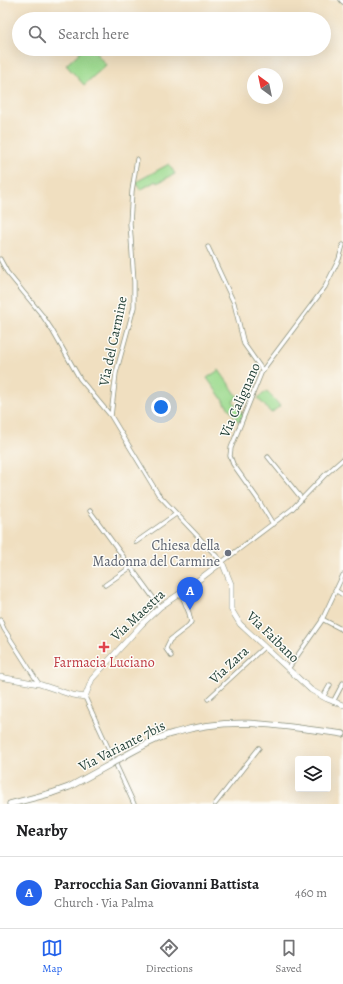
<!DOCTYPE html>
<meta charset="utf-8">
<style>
:root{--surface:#fff;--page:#f2f2f2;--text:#202124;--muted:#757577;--line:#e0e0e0;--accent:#2563eb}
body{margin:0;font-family:Alegreya,serif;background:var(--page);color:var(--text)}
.controls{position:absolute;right:12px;bottom:12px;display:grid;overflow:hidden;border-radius:4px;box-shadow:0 4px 16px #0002}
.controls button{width:36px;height:36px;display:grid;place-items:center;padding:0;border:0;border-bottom:1px solid var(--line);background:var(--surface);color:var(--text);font:20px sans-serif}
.compass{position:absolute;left:247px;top:68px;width:36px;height:36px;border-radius:50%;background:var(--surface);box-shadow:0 4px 16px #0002;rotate:327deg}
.you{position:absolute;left:161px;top:407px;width:14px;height:14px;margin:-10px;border:3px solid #fff;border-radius:50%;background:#1a73e8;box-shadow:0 0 0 6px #1a73e833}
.badge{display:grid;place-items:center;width:26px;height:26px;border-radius:50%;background:var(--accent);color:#fff;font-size:13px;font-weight:700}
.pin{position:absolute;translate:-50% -33px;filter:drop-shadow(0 1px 2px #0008)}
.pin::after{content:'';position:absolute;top:21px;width:14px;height:12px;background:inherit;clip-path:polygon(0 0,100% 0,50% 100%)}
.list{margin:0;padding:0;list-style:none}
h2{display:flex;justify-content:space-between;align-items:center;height:52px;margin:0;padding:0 16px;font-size:17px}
h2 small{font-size:13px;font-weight:400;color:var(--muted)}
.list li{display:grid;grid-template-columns:26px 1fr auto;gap:12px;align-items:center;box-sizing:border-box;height:72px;padding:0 16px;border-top:1px solid var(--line)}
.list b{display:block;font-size:15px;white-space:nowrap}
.list p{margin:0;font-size:13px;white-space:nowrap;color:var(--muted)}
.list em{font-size:13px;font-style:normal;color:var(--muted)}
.icon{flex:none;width:22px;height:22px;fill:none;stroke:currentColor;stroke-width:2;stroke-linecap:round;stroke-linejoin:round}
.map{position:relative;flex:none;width:343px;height:804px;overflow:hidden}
.search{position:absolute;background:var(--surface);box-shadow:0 4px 16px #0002;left:12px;right:12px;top:12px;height:44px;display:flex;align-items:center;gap:10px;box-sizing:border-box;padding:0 14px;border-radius:22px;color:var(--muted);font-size:15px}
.sheet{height:124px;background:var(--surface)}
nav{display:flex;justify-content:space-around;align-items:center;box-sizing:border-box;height:56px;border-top:1px solid var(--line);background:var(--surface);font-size:11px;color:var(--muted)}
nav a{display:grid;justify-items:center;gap:2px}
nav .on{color:var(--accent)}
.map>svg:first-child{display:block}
.green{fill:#9cda8e;stroke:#5e8c61}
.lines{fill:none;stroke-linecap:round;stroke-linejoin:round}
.street-casing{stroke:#888e7a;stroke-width:5}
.secondary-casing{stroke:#888e7a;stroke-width:6}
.primary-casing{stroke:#888e7a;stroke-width:7}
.street{stroke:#fff;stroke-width:3.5}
.secondary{stroke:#fff;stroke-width:5}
.primary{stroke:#fff;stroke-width:5.5}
.primary-bridge-casing{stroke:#888e7a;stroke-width:7;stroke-linecap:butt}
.primary-bridge{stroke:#fff;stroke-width:5.5}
.worship-dot{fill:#6b7280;stroke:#fdfcf7;stroke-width:1.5}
.health-dot{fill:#e0444e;stroke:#fdfcf7;stroke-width:1.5}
.labels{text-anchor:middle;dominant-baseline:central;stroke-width:3;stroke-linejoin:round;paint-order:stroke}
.street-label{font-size:14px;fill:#1f3d34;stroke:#fdfcf7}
.worship-label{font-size:14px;fill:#5b616d;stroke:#fdfcf7;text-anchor:end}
.health-label{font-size:14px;fill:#be3a42;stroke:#fdfcf7}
</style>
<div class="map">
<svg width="343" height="804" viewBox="0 0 343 804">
<rect width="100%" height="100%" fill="#fdfcf7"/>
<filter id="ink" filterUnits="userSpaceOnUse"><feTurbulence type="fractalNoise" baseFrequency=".025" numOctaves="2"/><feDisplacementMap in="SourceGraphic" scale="8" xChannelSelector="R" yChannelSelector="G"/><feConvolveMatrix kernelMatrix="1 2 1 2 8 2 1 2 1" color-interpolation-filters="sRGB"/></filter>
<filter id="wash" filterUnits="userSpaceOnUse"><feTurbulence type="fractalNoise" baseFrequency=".012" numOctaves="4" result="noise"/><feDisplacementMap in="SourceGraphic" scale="16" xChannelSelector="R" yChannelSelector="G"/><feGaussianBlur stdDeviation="0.9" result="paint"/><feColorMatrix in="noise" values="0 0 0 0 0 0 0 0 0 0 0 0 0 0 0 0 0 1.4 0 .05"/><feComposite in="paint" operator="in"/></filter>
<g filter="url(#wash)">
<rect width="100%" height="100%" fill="#f0dfc0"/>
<!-- green -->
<path class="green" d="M82,49H93L106,65L84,85L66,65L78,54Z
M169,164L175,174L157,183L156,181L140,190L136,182Z
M219,370L238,397L233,401L244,416L240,424L207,378Z
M267,391L280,406L271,413L258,398Z"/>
</g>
<g filter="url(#ink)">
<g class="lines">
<!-- street casing -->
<g class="street-casing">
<path id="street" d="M341,0L343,2
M208,247L234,303L244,344L263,371
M0,259L7,272L42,315L52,330L80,379L111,416L158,494L222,562L292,509L325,475L343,459
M111,416L116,373L134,307V282L130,223L132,191L137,159
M268,457L302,499
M90,511L160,607
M273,524L257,498L233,464L230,456L231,448L262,371L325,287L339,259L343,245
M136,542L176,514
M105,585L131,567
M335,590L343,595
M322,619L343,630
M0,620L4,629L39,684
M171,656L166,649L167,646L170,640L188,626L191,622L189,613L181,593
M288,669L321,622L343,575
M85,697L134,804
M323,697L330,685
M208,699L264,647
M333,702L343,683
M215,804L259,748"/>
</g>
<!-- secondary casing -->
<g class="secondary-casing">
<path id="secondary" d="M0,677L39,684L72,695L85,697L92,679L142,624L160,607L188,588L222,562L231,584V609L240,624L311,690L327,699L343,705"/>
</g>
<!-- primary casing -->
<g class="primary-casing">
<path id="primary" d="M119,759C136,750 154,738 174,733C233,715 283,726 343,734
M10,804L52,793L69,787L111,764"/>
</g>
<!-- street -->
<use href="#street" class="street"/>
<!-- secondary -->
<use href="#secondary" class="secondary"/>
<!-- primary -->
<use href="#primary" class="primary"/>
<!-- primary-bridge casing -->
<g class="primary-bridge-casing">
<path id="primary-bridge" d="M111,764L119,759"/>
</g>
<!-- primary-bridge -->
<use href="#primary-bridge" class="primary-bridge"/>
</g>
</g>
<!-- markers -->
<circle class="worship-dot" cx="228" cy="553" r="4"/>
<path class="health-dot" d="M102 641h4v4h4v4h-4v4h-4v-4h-4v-4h4z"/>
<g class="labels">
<!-- street labels -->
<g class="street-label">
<text transform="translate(113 341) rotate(-78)">Via del Carmine</text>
<text transform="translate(240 400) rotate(-66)">Via Calignano</text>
<text transform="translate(138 615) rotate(-43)">Via Maestra</text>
<text transform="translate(273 637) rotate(44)">Via Faibano</text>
<text transform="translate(229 665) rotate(-43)">Via Zara</text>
<text transform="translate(122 746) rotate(-27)">Via Variante 7bis</text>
</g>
<!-- worship labels -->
<g class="worship-label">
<text x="220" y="545">Chiesa della<tspan x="220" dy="16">Madonna del Carmine</tspan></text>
</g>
<!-- health labels -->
<g class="health-label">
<text x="104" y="662">Farmacia Luciano</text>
</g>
</g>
</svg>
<div class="controls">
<button><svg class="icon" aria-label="layers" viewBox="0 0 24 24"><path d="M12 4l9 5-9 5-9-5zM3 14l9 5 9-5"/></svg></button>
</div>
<svg class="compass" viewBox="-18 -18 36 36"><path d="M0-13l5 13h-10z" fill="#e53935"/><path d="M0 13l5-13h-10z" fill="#757577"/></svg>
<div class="you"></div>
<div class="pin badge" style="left:190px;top:610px">A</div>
<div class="search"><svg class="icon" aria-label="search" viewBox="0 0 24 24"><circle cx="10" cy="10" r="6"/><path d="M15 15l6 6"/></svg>Search here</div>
</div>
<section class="sheet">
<h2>Nearby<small></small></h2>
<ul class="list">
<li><span class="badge">A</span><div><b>Parrocchia San Giovanni Battista</b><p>Church · Via Palma</p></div><em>460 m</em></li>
</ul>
</section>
<nav>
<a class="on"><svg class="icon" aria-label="map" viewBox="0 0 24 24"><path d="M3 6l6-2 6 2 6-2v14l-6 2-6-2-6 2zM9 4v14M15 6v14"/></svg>Map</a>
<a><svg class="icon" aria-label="directions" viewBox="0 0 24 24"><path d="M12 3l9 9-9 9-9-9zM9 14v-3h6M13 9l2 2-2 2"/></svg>Directions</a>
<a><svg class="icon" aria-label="saved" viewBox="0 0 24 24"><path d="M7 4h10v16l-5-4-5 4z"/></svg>Saved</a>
</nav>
